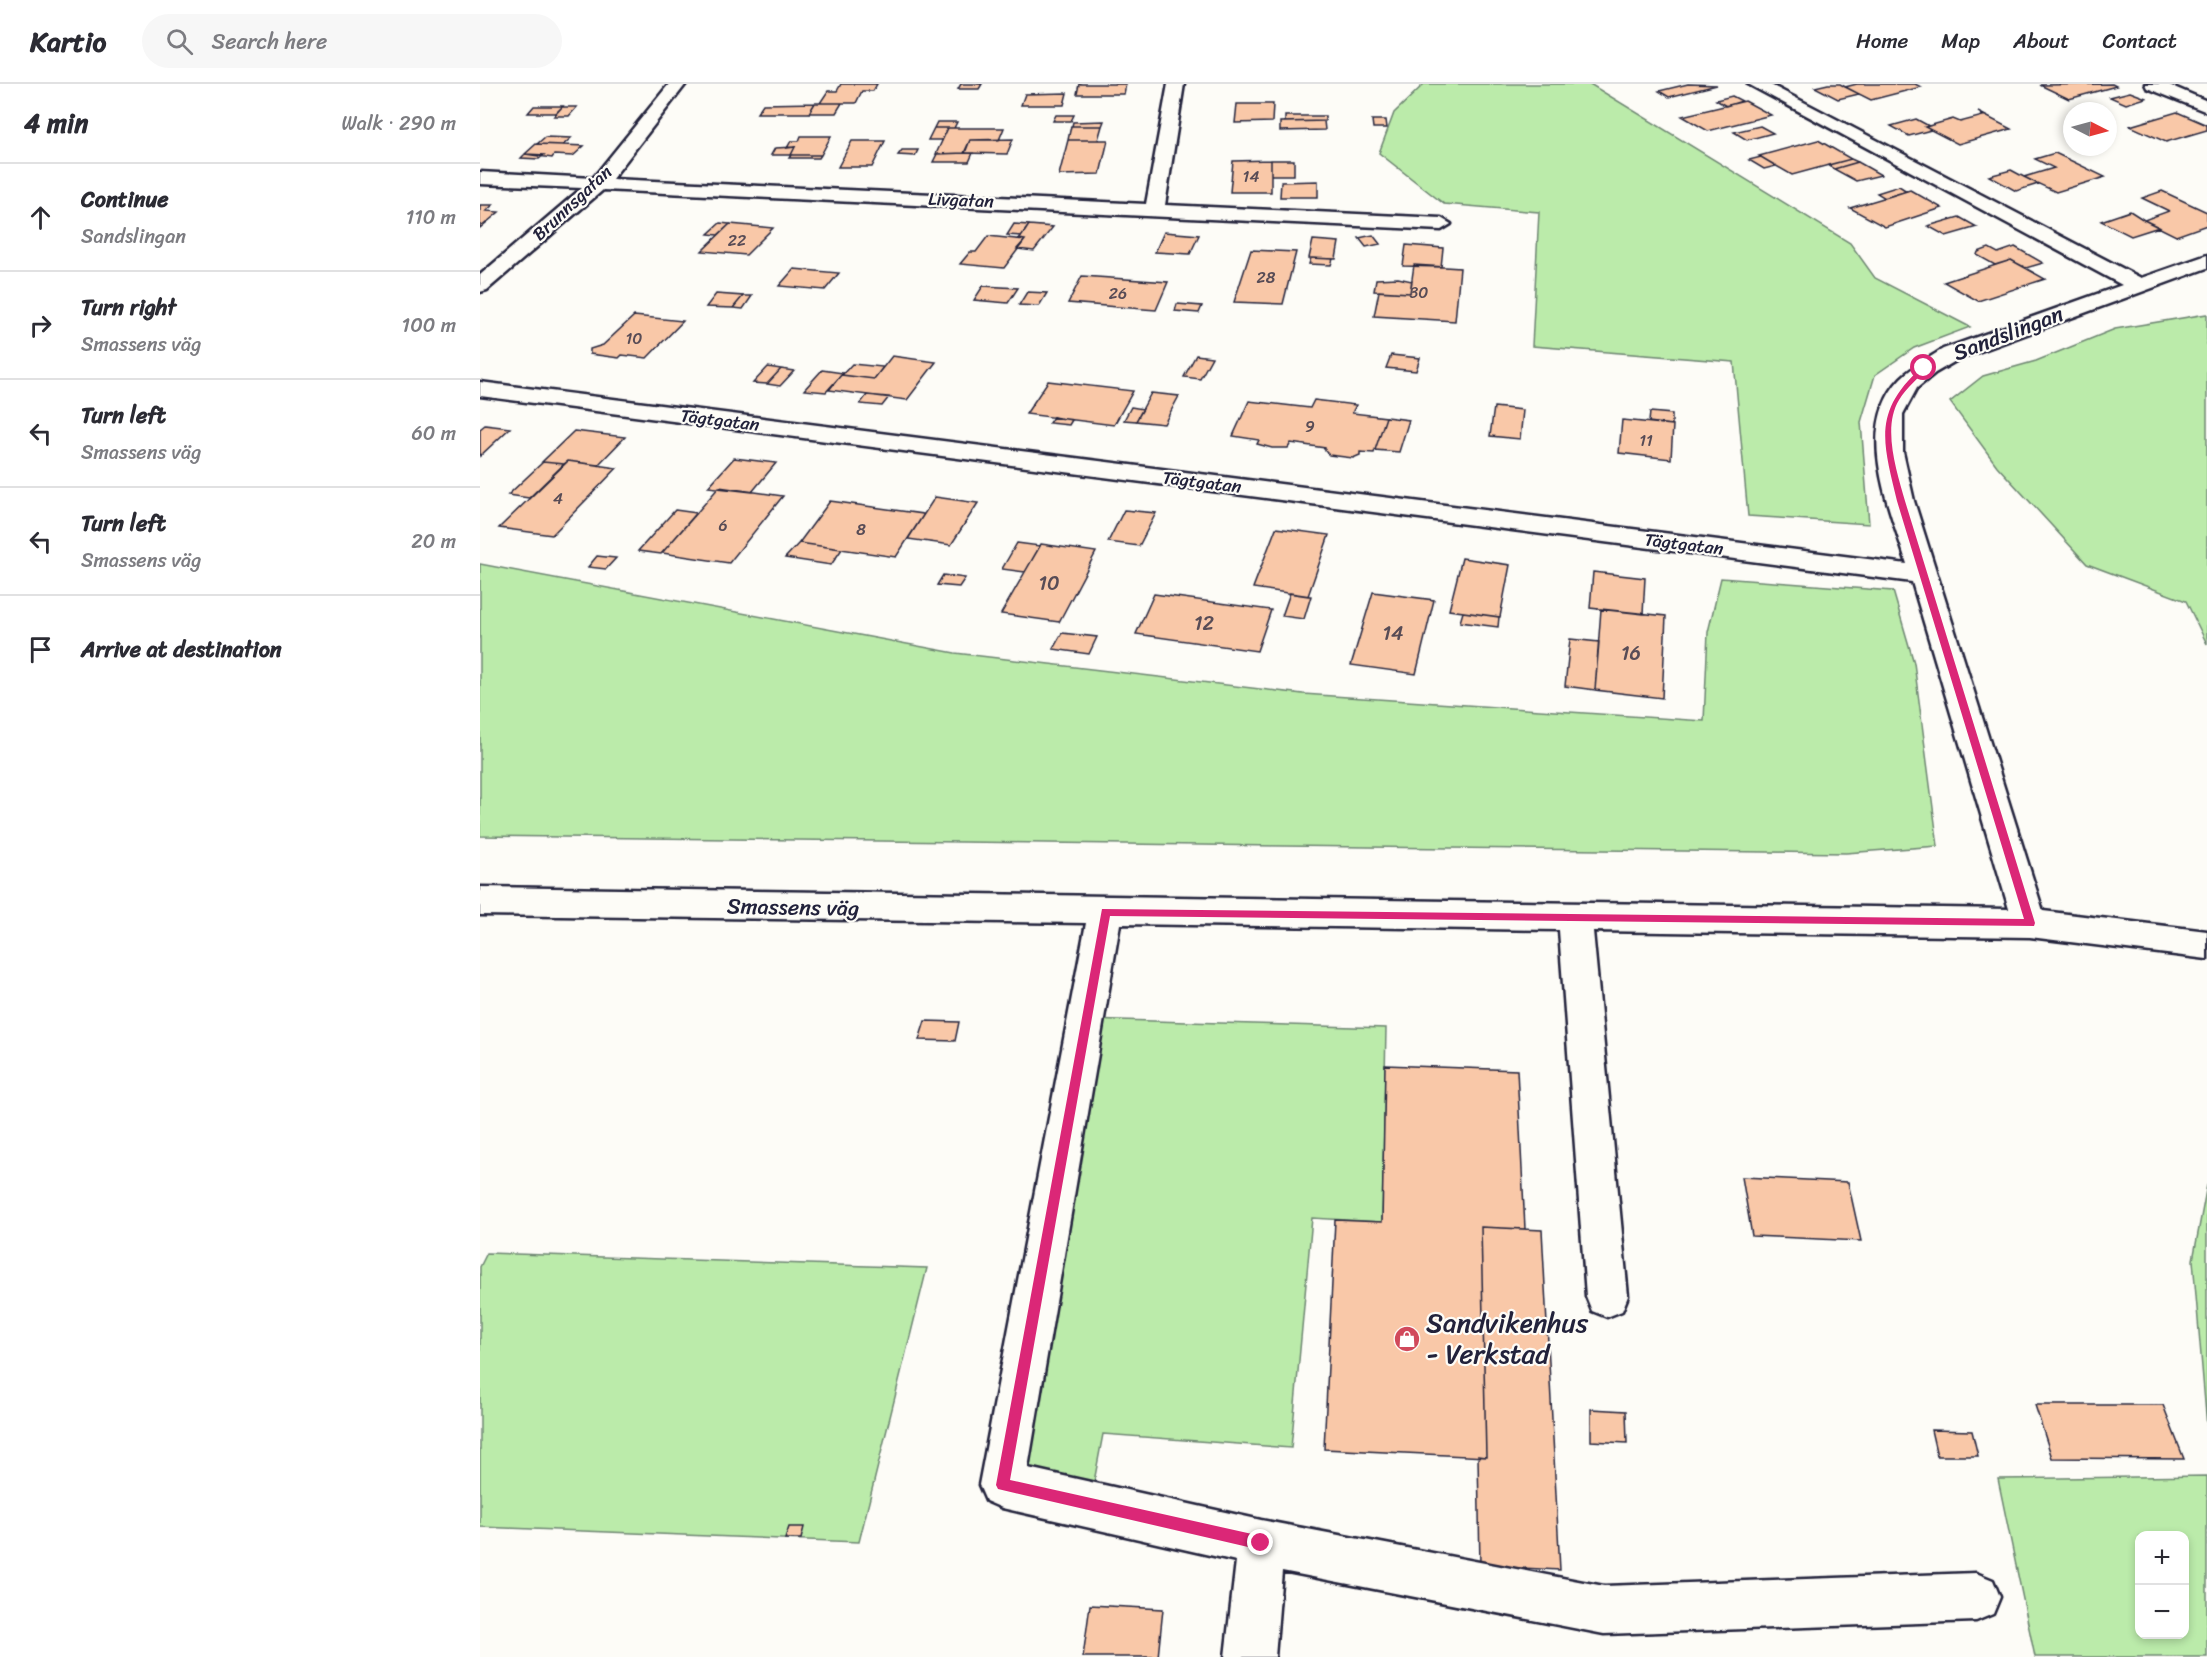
<!DOCTYPE html>
<meta charset="utf-8">
<style>
:root{--surface:#fff;--page:#f7f7f7;--text:#2b2b33;--muted:#7c7c81;--line:#e1e1e2}
body{margin:0;font-family:Sriracha,sans-serif;background:var(--page);color:var(--text)}
.controls{position:absolute;right:18px;bottom:18px;display:grid;overflow:hidden;border-radius:12px;box-shadow:0 3px 9px #0003}
.controls button{width:54px;height:54px;display:grid;place-items:center;padding:0;border:0;border-bottom:2px solid var(--line);background:var(--surface);color:var(--text);font:30px sans-serif}
.compass{position:absolute;left:1583px;top:18px;width:54px;height:54px;border-radius:50%;background:var(--surface);box-shadow:0 3px 9px #0003;rotate:96deg}
.stop{position:absolute;width:18px;height:18px;margin:-14px;border:4px solid #db2777;border-radius:50%;background:#fff}
.stop.end{background:#db2777;border-color:#fff;box-shadow:0 2px 6px #0008}
.list{margin:0;padding:0;list-style:none}
h2{display:flex;justify-content:space-between;align-items:center;height:78px;margin:0;padding:0 24px;font-size:26px}
h2 small{font-size:20px;font-weight:400;color:var(--muted)}
.list li{display:grid;grid-template-columns:39px 1fr auto;gap:18px;align-items:center;box-sizing:border-box;height:108px;padding:0 24px;border-top:2px solid var(--line)}
.list b{display:block;font-size:22px;white-space:nowrap}
.list p{margin:0;font-size:20px;white-space:nowrap;color:var(--muted)}
.list em{font-size:20px;font-style:normal;color:var(--muted)}
.icon{flex:none;width:33px;height:33px;fill:none;stroke:currentColor;stroke-width:2;stroke-linecap:round;stroke-linejoin:round}
.map{position:relative;flex:none;width:1727px;height:1573px;overflow:hidden}
header{display:flex;align-items:center;gap:36px;box-sizing:border-box;height:84px;padding:0 30px;background:var(--surface);border-bottom:2px solid var(--line)}
header strong{font-size:28px}
nav{display:flex;gap:33px;margin-inline-start:auto;font-size:21px}
.search{width:420px;height:54px;background:var(--page);display:flex;align-items:center;gap:15px;box-sizing:border-box;padding:0 21px;border-radius:33px;color:var(--muted);font-size:22px}
main{display:flex}
aside{flex:1;background:var(--surface)}
.map>svg:first-child{display:block}
.green{fill:#bbebaa;stroke:#6e8672;stroke-width:1.5;fill-rule:evenodd}
.building{fill:#f9c8a8;stroke:#22223b;stroke-width:1.5}
.lines{fill:none;stroke-linecap:round;stroke-linejoin:round}
.minor-casing{stroke:#22223b;stroke-width:5}
.minor{fill:#fdfcf7;fill-rule:evenodd}
.route{fill:#db2777}
.labels{text-anchor:middle;dominant-baseline:central;stroke-width:4.5;stroke-linejoin:round;paint-order:stroke}
.far-number-label{font-size:16px;fill:#584c56}
.far-street-label{font-size:18px;fill:#22223b;stroke:#fdfcf7}
.number-label{font-size:20px;fill:#584c56}
.street-label{font-size:22px;fill:#22223b;stroke:#fdfcf7}
.near-poi-label{font-size:27px;fill:#22223b;stroke:#fdfcf7;text-anchor:start}
</style>
<header>
<strong>Kartio</strong>
<div class="search"><svg class="icon" aria-label="search" viewBox="0 0 24 24"><circle cx="10" cy="10" r="6"/><path d="M15 15l6 6"/></svg>Search here</div>
<nav><a>Home</a><a>Map</a><a>About</a><a>Contact</a></nav>
</header>
<main>
<aside>
<h2>4 min<small>Walk · 290 m</small></h2>
<ul class="list">
<li><svg class="icon" aria-label="ahead" viewBox="0 0 24 24"><path d="M12 20V5M6 11l6-6 6 6"/></svg><div><b>Continue</b><p>Sandslingan</p></div><em>110 m</em></li>
<li><svg class="icon" aria-label="right" viewBox="0 0 24 24"><path d="M7 20v-9h11M14 6l5 5-5 5"/></svg><div><b>Turn right</b><p>Smassens väg</p></div><em>100 m</em></li>
<li><svg class="icon" aria-label="left" viewBox="0 0 24 24"><path d="M17 20v-9H6M10 6l-5 5 5 5"/></svg><div><b>Turn left</b><p>Smassens väg</p></div><em>60 m</em></li>
<li><svg class="icon" aria-label="left" viewBox="0 0 24 24"><path d="M17 20v-9H6M10 6l-5 5 5 5"/></svg><div><b>Turn left</b><p>Smassens väg</p></div><em>20 m</em></li>
<li><svg class="icon" aria-label="arrive" viewBox="0 0 24 24"><path d="M6 21V4h12l-3 4 3 4H6"/></svg><div><b>Arrive at destination</b></div></li>
</ul>
</aside>
<div class="map">
<svg width="1727" height="1573" viewBox="0 0 1727 1573">
<rect width="100%" height="100%" fill="#fdfcf7"/>
<filter id="ink" filterUnits="userSpaceOnUse"><feTurbulence type="fractalNoise" baseFrequency=".0167" numOctaves="2"/><feDisplacementMap in="SourceGraphic" scale="12" xChannelSelector="R" yChannelSelector="G"/><feConvolveMatrix kernelMatrix="1 2 1 2 8 2 1 2 1" color-interpolation-filters="sRGB"/></filter>
<g filter="url(#ink)">
<!-- green -->
<path class="green" d="M944,0H1110L1370,159L1395,194L1490,243L1434,264L1395,291L1381,338L1389,440L1268,432L1254,278L1052,262L1059,128L964,120L899,69L914,29Z
M1727,230V560L1706,517L1607,480L1517,382L1470,318L1503,292L1556,277L1635,245Z
M0,480L475,569L823,610L1224,637L1228,548L1241,494L1413,507L1434,579L1458,762L1366,769L0,752Z
M606,935L906,944L902,1138L832,1134L811,1364L623,1350L610,1419L522,1401Z
M1727,1101V1343L1713,1176Z
M7,1169L447,1184L379,1458L0,1443V1183Z
M1727,1392V1573H1555L1518,1395ZM1660,1452H1704V1550H1660Z"/>
<!-- building -->
<path class="building" d="M361,0H397L393,7H382L376,19H340L348,7H357Z
M481,0H502L499,5H478Z
M599,0H646L644,10H597Z
M1208,0L1237,1L1189,13L1179,7Z
M1348,0H1360L1379,10L1358,15L1335,3Z
M1377,0H1435L1441,3L1391,16L1365,3Z
M1632,0L1636,2L1589,15L1560,1Z
M1650,8L1666,14L1646,20L1630,13Z
M587,9L584,21H541L545,10Z
M1252,12L1262,17L1246,22L1236,16Z
M1265,17L1291,31L1228,47L1202,32Z
M335,19L329,29H277L283,20Z
M335,19H362L356,29H329Z
M757,20H793L792,38L755,39Z
M54,22H83L76,29H48Z
M82,23H97L89,32H74Z
M1498,28L1531,45L1478,60L1445,43L1473,35L1480,38L1503,32Z
M1697,28L1727,41V46L1686,58L1650,42Z
M576,31H594L591,37H573Z
M805,32H845V37L805,38Z
M1436,35L1449,42L1445,43L1451,46L1429,52L1411,42Z
M892,36H906L907,44H893Z
M624,37L622,42H592L593,38Z
M844,37L845,46L800,47V38Z
M457,38H477L474,44H454Z
M591,42H622L618,56H588Z
M1280,42L1293,49L1267,56L1254,48Z
M454,44H468L462,56H448Z
M468,44H524L519,56H490L484,69L456,70Z
M321,52H351L341,71H311L315,63L307,64L311,57H319Z
M65,53L91,54L83,61L57,60Z
M533,55L527,70L485,69L490,56Z
M588,56H628L620,90L579,91Z
M1338,56L1371,75L1312,91L1279,72Z
M372,57H405L392,83H358Z
M56,60L83,61L104,62L93,72L74,71L72,74L45,70Z
M315,63L311,71H291L295,64Z
M422,66H438L435,72L418,71Z
M485,69H493L489,78H453L457,70Z
M1575,69L1625,93L1576,108L1544,93L1574,84L1555,75Z
M45,70L64,71L59,75L41,74Z
M311,71H341L339,74H309Z
M1281,73L1296,82L1284,85L1269,76Z
M1371,75L1378,78L1354,85L1348,81Z
M791,76V108H750L753,77Z
M791,76H814V91H791Z
M1378,78L1401,91L1376,97L1354,85Z
M1531,86L1544,93L1558,100L1536,107L1509,92Z
M838,97V113H800L801,98Z
M1419,102L1427,107L1405,114L1397,109Z
M1430,106L1462,124L1405,143L1370,124Z
M1682,107L1727,128V141L1696,152L1664,136L1689,127L1662,114Z
M0,121H13L6,127L19,128L0,144Z
M1650,127L1664,136L1679,143L1651,152L1621,137Z
M1479,133L1497,143L1466,152L1448,142Z
M240,139L250,140L238,151L228,150Z
M250,140L293,144L266,171L222,167Z
M534,140L549,141L542,152L527,151Z
M549,141L573,143L554,167L537,165L545,156L539,155Z
M684,148L719,151L710,170L675,168Z
M893,151L900,160L886,163L879,154Z
M508,152L545,156L524,184L480,180L490,168H496Z
M833,156L859,158L856,175L829,174Z
M926,161L963,164L961,183L923,182Z
M1535,163L1563,179L1546,184L1531,176L1515,181L1497,171L1498,168L1509,164L1518,169Z
M771,166L816,168L803,220L754,218Z
M831,174L853,175L851,181L829,180Z
M1531,176L1565,195L1498,217L1464,198Z
M934,181L980,184L975,237L894,232L899,207L930,209Z
M314,185L359,189L345,206L299,202Z
M602,192L688,198L676,226L588,219Z
M918,194L932,197L930,209L894,207L896,195Z
M503,202L538,204L528,219L494,216Z
M547,208L567,209L559,222L539,221Z
M236,210L263,212L253,224L226,223Z
M263,212H272L263,225L253,224Z
M697,220L722,222L719,229L695,227Z
M154,232L203,237L167,274L142,271L139,274L110,270V265L123,261Z
M716,271L732,273L720,295L704,293Z
M911,271L940,274L936,287L906,284Z
M412,272L456,278L427,316L349,306L361,291L394,295Z
M372,280L403,283L394,295L362,291Z
M288,283L301,285L287,300L273,299Z
M301,285L314,287L300,302L287,300Z
M342,286L363,289L346,308L324,306Z
M568,297L653,307L634,341L546,330Z
M671,309L699,312L684,340L656,337Z
M387,311L409,313L402,322L380,320Z
M834,316L876,321L872,329L906,333L894,369L880,368V371L873,374L849,371L845,367V364L811,359L808,364H792L777,360L779,356L753,352L769,317L830,324Z
M651,323L663,325L656,337L644,336Z
M1014,323L1043,326L1040,355L1010,352Z
M1170,328L1192,330V341L1169,338Z
M573,333L592,336L589,341L569,339Z
M906,333L929,336L919,368L895,366Z
M1142,336L1193,341L1191,375L1139,369Z
M5,341L30,344L0,372V345Z
M94,347L145,353L118,381L88,377L84,380L62,378Z
M254,374L296,379L272,408L228,403Z
M88,377L137,384L72,451L19,444Z
M63,378L84,380L49,414L28,411Z
M239,403L303,412L249,479L182,469Z
M455,413L498,419L471,461L428,455Z
M350,417L443,430H444L416,473L319,459Z
M195,426L217,429L181,470L158,467Z
M644,426L676,429L659,462L628,458Z
M796,444L849,451L828,512L773,504Z
M319,459L362,465L351,481L305,474Z
M537,459L560,462L545,488L522,485Z
M561,460L616,468L579,538L521,530Z
M117,472L136,474L126,485L108,483Z
M982,474L1030,481L1020,533L969,526Z
M1113,488L1165,494L1163,530L1110,524Z
M463,491L485,494L479,503L457,501Z
M893,508L954,516L936,590L871,581Z
M810,509L831,512L824,535L802,532Z
M674,510L791,526L777,567L656,550Z
M1121,525L1186,532L1182,614L1115,606Z
M983,528L1019,533L1018,543L980,538Z
M582,549L617,553L609,570L573,565Z
M1090,555L1119,558L1115,606L1085,602Z
M445,937L479,938L475,957L439,956Z
M905,981L1037,986L1045,1145L1001,1143L1006,1373L844,1365L855,1136L902,1138Z
M1262,1093L1368,1098L1381,1157L1272,1152Z
M1001,1143L1062,1146L1080,1486L1000,1482L998,1372L1006,1373Z
M1555,1321H1683L1704,1375L1572,1374Z
M1111,1325L1146,1327L1147,1359L1111,1357Z
M1451,1346L1492,1347L1498,1372H1457Z
M309,1443H324L321,1455H305Z
M610,1521L683,1525L678,1573H603Z"/>
<g class="lines">
<!-- minor casing -->
<g class="minor-casing">
<path id="minor" d="M189,0H206L132,95L666,120L688,0H704L685,121L961,134L971,140L961,146L123,106L7,206L0,208V191L102,104L0,100V88L113,94Z
M1268,0H1289L1661,194L1727,171V184L1479,275L1455,289L1437,304L1423,330V368L1434,417L1563,827L1727,847V875L1550,853L1113,847L1148,1212L1142,1227L1127,1233L1112,1227L1106,1212L1079,846L640,840L548,1384L781,1436L1124,1502L1496,1489L1513,1496L1520,1513L1513,1530L1496,1537L1124,1550L802,1487L795,1573H745L756,1477L522,1424L506,1417L499,1401L606,839L0,831V803L1529,825L1432,498L0,312V298L1427,480C1410,424 1373,344 1421,294C1433,282 1449,274 1463,265L1642,201Z
M1665,0H1687L1727,17V28L1667,4Z"/>
</g>
<!-- minor -->
<use href="#minor" class="minor"/>
</g>
</g>
<!-- route -->
<path class="route" d="M1442,283L1447,284C1438,295 1427,303 1419,316C1402,344 1417,388 1425,417L1555,839L1554,842L630,832L530,1396L781,1452L788,1459L781,1466L518,1405L516,1401L622,825L1544,835L1417,417C1403,358 1392,328 1442,283Z"/>
<!-- icons -->
<defs>
<g id="shop-disc" transform="scale(1.35)"><circle r="9.5" fill="#d1495b" stroke="#fdfcf7"/><path d="M-5-2.5h2.3a2.7 3.5 0 0 1 5.4 0H5L5.5 6h-11ZM-1.5-2.5h3a1.5 2.3 0 0 0-3 0Z" fill="#fff"/></g>
</defs>
<g fill-rule="evenodd">
<use href="#shop-disc" x="927" y="1255"/>
</g>
<g class="labels">
<!-- far-number labels -->
<g class="far-number-label">
<text x="771" y="92">14</text>
<text x="257" y="156">22</text>
<text x="786" y="193">28</text>
<text x="939" y="208">30</text>
<text x="638" y="209">26</text>
<text x="154" y="254">10</text>
<text x="830" y="342">9</text>
<text x="1166" y="356">11</text>
<text x="78" y="414">4</text>
<text x="243" y="441">6</text>
<text x="381" y="445">8</text>
</g>
<!-- far-street labels -->
<g class="far-street-label">
<text transform="translate(481 116) rotate(2)">Livgatan</text>
<text transform="translate(92 119) rotate(-43)">Brunnsgatan</text>
<text transform="translate(240 336) rotate(7)">Tägtgatan</text>
<text transform="translate(722 398) rotate(7)">Tägtgatan</text>
<text transform="translate(1204 460) rotate(7)">Tägtgatan</text>
</g>
<!-- number labels -->
<g class="number-label">
<text x="569" y="499">10</text>
<text x="724" y="539">12</text>
<text x="913" y="549">14</text>
<text x="1151" y="569">16</text>
</g>
<!-- street labels -->
<g class="street-label">
<text transform="translate(1528 249) rotate(-21)">Sandslingan</text>
<text transform="translate(313 823) rotate(1)">Smassens väg</text>
</g>
<!-- near-poi labels -->
<g class="near-poi-label">
<text x="946" y="1239">Sandvikenhus<tspan x="946" dy="31">- Verkstad</tspan></text>
</g>
</g>
</svg>
<div class="controls">
<button>+</button>
<button>−</button>
</div>
<svg class="compass" viewBox="-18 -18 36 36"><path d="M0-13l5 13h-10z" fill="#e53935"/><path d="M0 13l5-13h-10z" fill="#7c7c81"/></svg>
<div class="stop" style="left:1444px;top:284px"></div>
<div class="stop end" style="left:781px;top:1459px"></div>
</div>
</main>
